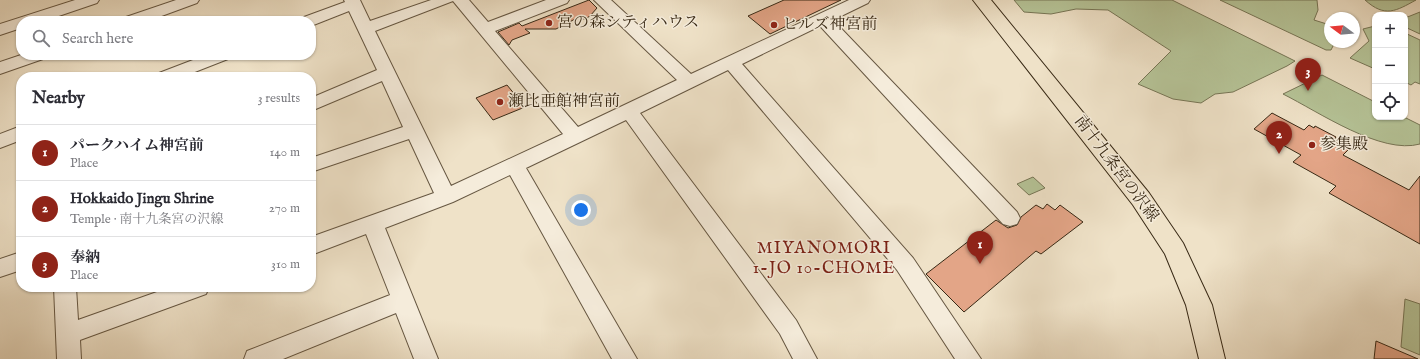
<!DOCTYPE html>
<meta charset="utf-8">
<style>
:root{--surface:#fff;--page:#f2f2f3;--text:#2b2b33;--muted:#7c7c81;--line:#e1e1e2;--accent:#8f2418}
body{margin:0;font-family:"IM FELL English","Noto Serif JP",serif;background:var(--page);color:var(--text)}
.controls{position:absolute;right:12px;top:12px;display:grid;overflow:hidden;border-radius:8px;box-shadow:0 1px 3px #0004}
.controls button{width:36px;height:36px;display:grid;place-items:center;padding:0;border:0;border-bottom:1px solid var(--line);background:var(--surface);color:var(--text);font:20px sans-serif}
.compass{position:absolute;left:1324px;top:12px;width:36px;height:36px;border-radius:50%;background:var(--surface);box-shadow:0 1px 3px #0004;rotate:286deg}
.you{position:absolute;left:581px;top:210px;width:14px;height:14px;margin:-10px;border:3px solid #fff;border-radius:50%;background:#1a73e8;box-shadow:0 0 0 6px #1a73e833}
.badge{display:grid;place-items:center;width:26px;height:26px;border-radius:50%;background:var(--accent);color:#fff;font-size:13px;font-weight:700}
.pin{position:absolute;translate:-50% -33px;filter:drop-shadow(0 1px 2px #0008)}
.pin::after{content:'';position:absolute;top:21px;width:14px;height:12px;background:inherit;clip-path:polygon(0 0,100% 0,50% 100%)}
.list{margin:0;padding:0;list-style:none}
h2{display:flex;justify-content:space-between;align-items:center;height:52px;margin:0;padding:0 16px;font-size:17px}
h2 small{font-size:13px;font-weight:400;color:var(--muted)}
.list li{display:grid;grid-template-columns:26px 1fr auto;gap:12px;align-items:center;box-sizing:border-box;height:56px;padding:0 16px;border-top:1px solid var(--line)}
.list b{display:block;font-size:15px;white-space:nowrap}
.list p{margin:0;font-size:13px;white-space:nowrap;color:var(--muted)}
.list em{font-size:13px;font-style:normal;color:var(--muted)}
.icon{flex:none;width:22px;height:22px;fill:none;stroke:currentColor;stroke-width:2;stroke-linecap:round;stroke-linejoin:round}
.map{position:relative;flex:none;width:1420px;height:359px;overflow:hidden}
.search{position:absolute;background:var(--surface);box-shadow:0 1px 3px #0004;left:16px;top:16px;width:300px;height:44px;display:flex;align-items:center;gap:10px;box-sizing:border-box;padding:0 14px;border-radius:16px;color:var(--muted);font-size:15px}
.panel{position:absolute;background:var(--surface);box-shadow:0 1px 3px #0004;left:16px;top:72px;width:300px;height:220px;border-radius:16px}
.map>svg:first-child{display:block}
.green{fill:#b6c498;stroke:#777656}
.building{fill:#e3a587;stroke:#382915}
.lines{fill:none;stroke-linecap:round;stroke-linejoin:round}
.street-casing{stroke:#665742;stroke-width:2}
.primary-casing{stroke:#382915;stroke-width:2}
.street{fill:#f5ecdb;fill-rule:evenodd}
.primary{fill:#efe2c8;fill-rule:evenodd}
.poi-dot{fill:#8f2418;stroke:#f5ecdb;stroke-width:1.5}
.labels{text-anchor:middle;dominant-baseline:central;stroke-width:3;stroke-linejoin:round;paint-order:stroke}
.poi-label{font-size:16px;fill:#382915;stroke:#f5ecdb;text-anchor:start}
.street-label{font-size:16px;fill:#382915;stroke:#f5ecdb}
.neighbourhood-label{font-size:17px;letter-spacing:1px;fill:#7a1f14;stroke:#f5ecdb}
</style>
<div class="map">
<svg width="1420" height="359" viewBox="0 0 1420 359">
<rect width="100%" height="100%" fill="#efe2c8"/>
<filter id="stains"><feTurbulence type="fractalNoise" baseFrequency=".005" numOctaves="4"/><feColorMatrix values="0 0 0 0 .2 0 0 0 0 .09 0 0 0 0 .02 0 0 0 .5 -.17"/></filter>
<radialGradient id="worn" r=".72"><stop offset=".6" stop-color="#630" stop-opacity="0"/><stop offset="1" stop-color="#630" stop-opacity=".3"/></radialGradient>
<!-- green -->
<path class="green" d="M1014,0H1172L1295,61L1287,66L1233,92L1215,94L1201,103L1173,99L1138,84L1171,51L1108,10L1076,9L1051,14L1024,12Z
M1220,0H1317L1318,10L1314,20L1330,25V42H1335L1331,50H1326Z
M1365,0H1416C1396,11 1385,18 1365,0Z
M1420,12V34L1405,27V18Z
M1375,26V69L1350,58L1369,41L1363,29Z
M1405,33L1420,40V84L1415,82L1411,85L1405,82Z
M1322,75L1375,102V117H1404L1420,125V144C1381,155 1319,112 1283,94Z
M1033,177L1045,188L1029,195L1017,184Z
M1405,299L1420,304V355L1401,347Z"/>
<!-- building -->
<path class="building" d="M589,0L597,8L590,16L585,19L577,18L556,29H525L530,33L512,40L509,45L498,32L519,23L522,26Z
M784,0H841L770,34L748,16Z
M507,85L525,107L493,120L476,98Z
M1272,113L1304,130L1309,125L1314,128L1315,126L1336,137L1333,141L1349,149L1343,155L1409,190L1420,176V244L1329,193L1336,186L1293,162L1301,155L1254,129Z
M1047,204L1055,210L1060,205L1083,222L1041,254L1036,251L964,312L926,274L996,220L1008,228L1017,225L1021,217L1036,205L1043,209Z
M1376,341L1418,359H1374Z"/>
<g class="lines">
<!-- street casing -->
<g class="street-casing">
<path id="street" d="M75,0H99L97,3L44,21H21V28L0,35V24Z
M176,0H199L197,3L148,21H124L126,17Z
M344,0H360L370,21L431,0H469L488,22L546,0H569L567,3L495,31L578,127L677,80L594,0H611L691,74L849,0H870L868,3L833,20L1017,212L1020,218L1017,224L1010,226L1003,224L820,26L742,64L913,258L981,359H955L897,270L728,70L640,113L796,320L817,359H793L780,334L626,120L526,168L637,359H612L510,175L453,202L385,228L438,359H414L396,313L283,359H244L247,351L390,295L366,234L311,255V237L434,193L409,139L311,172V158L403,127L382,81L311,111V98L377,70L349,11L311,26V21H302L304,17L345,2ZM453,1L563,134L451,186L375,31Z
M21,55H46L43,59L0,74V62Z
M206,55H231L228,59L182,77H156L159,73Z
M21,126V140L0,148V134Z
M21,252V270L0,277V259Z
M54,287H76L78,320L171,287H209L206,294L80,340L81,359H57Z"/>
</g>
<!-- primary casing -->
<g class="primary-casing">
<path id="primary" d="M973,0H991L1149,193L1183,243L1212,305L1225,359H1199L1186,305L1165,254L1133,205Z"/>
</g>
<!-- street -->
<use href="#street" class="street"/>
<!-- primary -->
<use href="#primary" class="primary"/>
</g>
<!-- markers -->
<g class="poi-dot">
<circle cx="549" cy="23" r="4"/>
<circle cx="774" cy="25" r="4"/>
<circle cx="500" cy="102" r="4"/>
<circle cx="1312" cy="145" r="4"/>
</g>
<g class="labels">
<!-- poi labels -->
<g class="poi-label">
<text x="557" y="23">宮の森シティハウス</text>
<text x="782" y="25">ヒルズ神宮前</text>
<text x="508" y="102">瀬比亜館神宮前</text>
<text x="1320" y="145">参集殿</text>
</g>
<!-- street labels -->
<g class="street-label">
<text transform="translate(1116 169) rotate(53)">南十九条宮の沢線</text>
</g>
<!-- neighbourhood labels -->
<g class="neighbourhood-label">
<text x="824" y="248">MIYANOMORI<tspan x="824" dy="20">1-JO 10-CHOME</tspan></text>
</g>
</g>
<rect width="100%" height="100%" filter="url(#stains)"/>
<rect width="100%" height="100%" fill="url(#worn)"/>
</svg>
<div class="controls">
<button>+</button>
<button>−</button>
<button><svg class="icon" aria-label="locate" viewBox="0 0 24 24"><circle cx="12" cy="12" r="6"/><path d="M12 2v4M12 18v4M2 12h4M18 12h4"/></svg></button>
</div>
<svg class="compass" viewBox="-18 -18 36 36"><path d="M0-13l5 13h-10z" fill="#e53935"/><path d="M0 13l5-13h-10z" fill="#7c7c81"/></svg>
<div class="you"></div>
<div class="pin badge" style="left:980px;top:264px">1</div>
<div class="pin badge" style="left:1279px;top:154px">2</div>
<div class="pin badge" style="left:1308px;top:91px">3</div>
<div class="search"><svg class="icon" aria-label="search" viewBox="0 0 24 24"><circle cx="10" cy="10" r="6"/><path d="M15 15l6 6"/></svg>Search here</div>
<section class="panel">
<h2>Nearby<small>3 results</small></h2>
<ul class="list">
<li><span class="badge">1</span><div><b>パークハイム神宮前</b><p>Place</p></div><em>140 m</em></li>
<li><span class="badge">2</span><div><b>Hokkaido Jingu Shrine</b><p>Temple · 南十九条宮の沢線</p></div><em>270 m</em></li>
<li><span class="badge">3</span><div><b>奉納</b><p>Place</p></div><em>310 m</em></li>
</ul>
</section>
</div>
